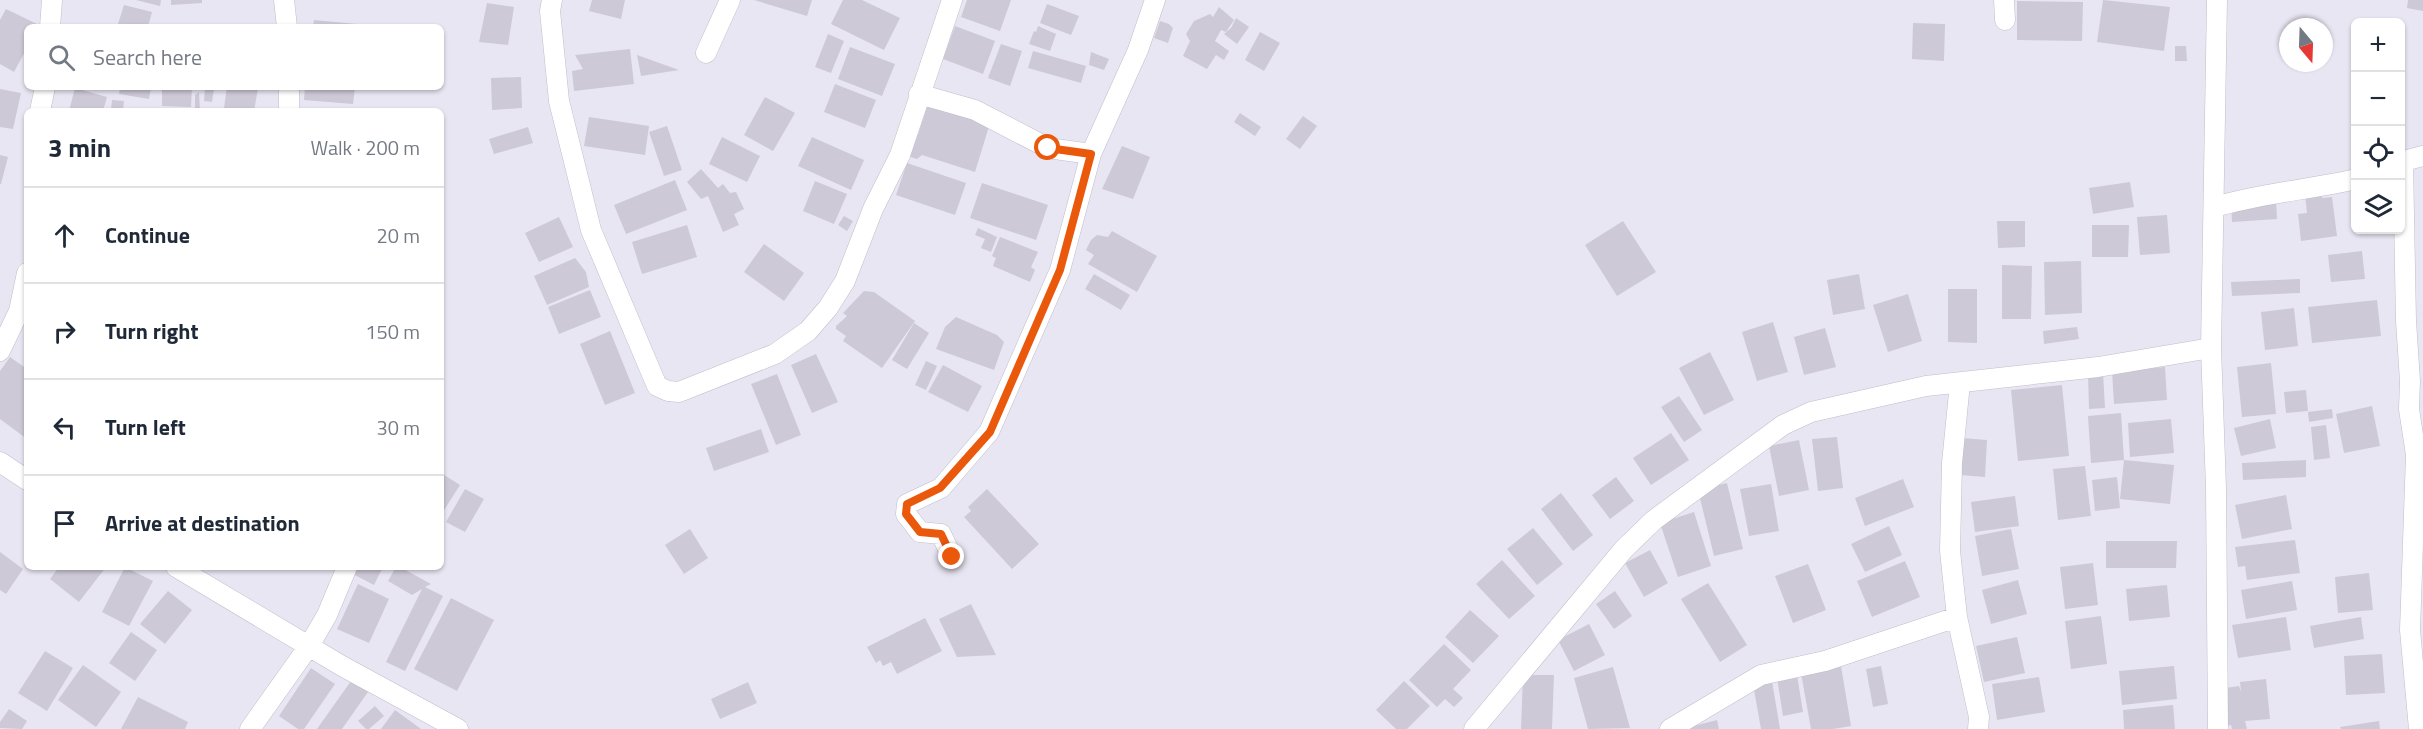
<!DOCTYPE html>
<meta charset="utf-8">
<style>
:root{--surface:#fff;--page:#f6f6f7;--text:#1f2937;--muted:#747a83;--line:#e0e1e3}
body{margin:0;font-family:"Titillium Web",sans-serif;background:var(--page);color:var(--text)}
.controls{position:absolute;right:18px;top:18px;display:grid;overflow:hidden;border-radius:9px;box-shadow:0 2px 4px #0004}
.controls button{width:54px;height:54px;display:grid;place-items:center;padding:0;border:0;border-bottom:2px solid var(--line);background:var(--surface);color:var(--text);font:30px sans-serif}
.compass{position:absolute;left:2279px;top:18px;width:54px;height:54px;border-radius:50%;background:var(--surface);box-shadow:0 2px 4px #0004;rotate:161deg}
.stop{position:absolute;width:18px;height:18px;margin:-14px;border:4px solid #ea580c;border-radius:50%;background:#fff}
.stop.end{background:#ea580c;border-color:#fff;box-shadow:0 2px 6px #0008}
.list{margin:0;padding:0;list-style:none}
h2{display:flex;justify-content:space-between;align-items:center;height:78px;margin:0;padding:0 24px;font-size:26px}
h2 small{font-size:20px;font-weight:400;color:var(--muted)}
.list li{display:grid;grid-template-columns:39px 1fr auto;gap:18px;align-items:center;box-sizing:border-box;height:96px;padding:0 24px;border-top:2px solid var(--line)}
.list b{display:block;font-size:22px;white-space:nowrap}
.list em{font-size:20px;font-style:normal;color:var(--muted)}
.icon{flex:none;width:33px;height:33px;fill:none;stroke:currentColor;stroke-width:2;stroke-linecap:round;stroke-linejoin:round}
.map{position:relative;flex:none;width:2423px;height:729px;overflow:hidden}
.search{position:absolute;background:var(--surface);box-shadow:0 2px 4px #0004;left:24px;top:24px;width:420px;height:66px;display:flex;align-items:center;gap:15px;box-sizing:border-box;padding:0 21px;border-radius:9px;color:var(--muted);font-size:22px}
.panel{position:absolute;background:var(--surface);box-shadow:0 2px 4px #0004;left:24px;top:108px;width:420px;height:462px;border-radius:9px}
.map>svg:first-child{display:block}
.building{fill:#cdc9d6}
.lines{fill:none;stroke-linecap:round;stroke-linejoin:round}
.minor-casing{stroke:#c0bdc9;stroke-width:21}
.minor{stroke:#fff;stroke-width:20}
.route{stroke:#ea580c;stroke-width:8}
</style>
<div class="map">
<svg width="2423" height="729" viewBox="0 0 2423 729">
<rect width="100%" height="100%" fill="#e9e6f3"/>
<!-- building -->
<path class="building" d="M136,0H161L160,6Z
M171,0H202V3L171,5Z
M592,0H625L621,19L589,11Z
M754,0H812L807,16Z
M843,0H862L900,18L884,50L831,24Z
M967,0H1011L1000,31L961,17Z
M2103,0L2170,7L2164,51L2097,42Z
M2408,0H2423V11L2407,8Z
M2017,1L2083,2L2082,41L2017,40Z
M487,3L514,7L508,45L479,42Z
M1047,4L1079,16L1071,35L1040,23Z
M124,5L152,12L148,27H117Z
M1219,7L1234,20L1226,32L1221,30L1215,41L1229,51L1224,60L1216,55L1207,69L1183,56L1190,41L1186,34L1194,21L1210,14L1213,17Z
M6,9L39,25L27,27V48L14,72L0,64V20Z
M1236,18L1249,27L1237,44L1224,34L1231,28Z
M314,20L357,24L356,27H313Z
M1160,21L1169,24L1173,28L1168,43L1154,38Z
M1913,23L1945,24L1944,61L1912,59Z
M955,26L995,41L983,74L943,59Z
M1038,26L1056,34L1050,51L1029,44L1034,31L1036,32Z
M1260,32L1280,43L1264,71L1245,60Z
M828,34L844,41L831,73L815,67Z
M1001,44L1022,51L1010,86L988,78Z
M2175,46H2186L2187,61H2175Z
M850,47L895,64L882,96L838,79Z
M630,49L634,84L574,91L572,71L583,69L575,55Z
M1033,51L1086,66L1081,83L1028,68Z
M1091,52L1109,59L1104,70L1089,65Z
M637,55L679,70L641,76Z
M521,77L522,108L492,110L491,78Z
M835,84L876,100L865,128L824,112Z
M120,87H151L149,99L119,94Z
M162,87H192L191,107L162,106Z
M205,87L214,88L212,102L204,101Z
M227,87L258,88L254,111L224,108Z
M305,87H355L353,104L304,100Z
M75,88L107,97L103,111H69Z
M0,89L21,93L13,129L0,127Z
M199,92L200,111H195V95Z
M765,97L795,113L773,151L744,135Z
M112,100L124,101L123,111L111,110Z
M928,103L990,123L975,172L922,155L917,159L904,155L912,133L918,135Z
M1240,113L1261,127L1255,136L1234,122Z
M1303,116L1317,126L1300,149L1286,139Z
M589,117L649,126L645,155L584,146Z
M667,126L682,170L664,176L649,132Z
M528,127L533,143L494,154L489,139Z
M722,137L760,156L747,182L709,164Z
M812,137L864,160L851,190L798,166Z
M1122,146L1150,157L1133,199L1102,189Z
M0,155L8,157L1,184H0Z
M907,163L966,183L955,215L896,195Z
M701,169L718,188L723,184L730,193L736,192L744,209L734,214L739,225L723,232L708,196L701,199L687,182Z
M675,180L687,210L626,234L614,205Z
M815,181L847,194L834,224L803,211Z
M2130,182L2134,207L2093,214L2089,188Z
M982,183L1048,205L1036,240L970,218Z
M2322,193V198L2332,197L2337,236L2301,241L2298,214L2307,213L2305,195Z
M2276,200L2277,219L2232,222L2231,203Z
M2167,215L2170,253L2140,255L2137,217Z
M844,216L853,221L847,231L838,225Z
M559,217L573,247L539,262L525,233Z
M1623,221L1656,272L1617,296L1585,245Z
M1997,221H2025V247L1998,248Z
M687,225L697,257L642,274L632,242Z
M2092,225H2129L2128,257H2092Z
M978,228L997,237L991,252L981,248L985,239L975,235Z
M1112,231L1157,256L1137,292L1088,264L1094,255L1086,250L1091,240L1097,235L1108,237Z
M1000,237L1038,252L1031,267L1035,270L1030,282L993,266L996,258L992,256Z
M764,244L804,273L784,301L744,272Z
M2362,251L2365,279L2331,282L2328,255Z
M575,258L586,272L589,287L547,305L534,276Z
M2081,261L2082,313L2045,315L2044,262Z
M2002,265L2032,266L2031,319H2002Z
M1094,274L1130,295L1121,310L1085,289Z
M1859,274L1865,309L1833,315L1827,280Z
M2300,279V293L2232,296L2231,282Z
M1948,289H1977V343L1948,342Z
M590,290L601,317L559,334L548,307Z
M864,291L874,292L915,321L882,368L843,341L846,336L836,329V326L847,316L843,313Z
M1908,294L1922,341L1888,352L1873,305Z
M2377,300L2381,336L2312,343L2308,307Z
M2294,308L2298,346L2265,350L2261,312Z
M956,317L997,335L1004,342L994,370L936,349L945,327Z
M1773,322L1788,372L1757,381L1742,332Z
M914,323L929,333L907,369L892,360Z
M2077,327L2079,339L2044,344L2043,331Z
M1825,328L1836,367L1804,375L1794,337Z
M610,331L635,393L605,405L580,344Z
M1710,352L1734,400L1704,415L1679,368Z
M816,354L838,402L812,413L791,365Z
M10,357L27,369V439L0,419V371Z
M926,361L937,366L926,390L915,385Z
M2271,363L2276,414L2242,417L2237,367Z
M943,365L982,386L968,412L928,392Z
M2165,367L2167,400L2114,404L2112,371Z
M2103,372L2105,408L2089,409L2088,373Z
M777,374L801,435L776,445L751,384Z
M2062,385L2069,456L2018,461L2011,390Z
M2306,390L2308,411L2286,413L2284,392Z
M1679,396L1702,430L1684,442L1661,407Z
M2372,406L2380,446L2344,453L2336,414Z
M2332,409L2333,418L2309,422L2308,412Z
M2121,413L2124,460L2174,465L2170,504L2120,499L2124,460L2091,463L2088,416Z
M2171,419L2174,453L2130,457L2128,423Z
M2270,419L2276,448L2241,456L2234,428Z
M2326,425L2330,458L2314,460L2311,427Z
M761,429L769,452L714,471L706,448Z
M1671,433L1689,460L1651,485L1633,458Z
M1837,437L1843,488L1818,491L1812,439Z
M1962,438L1987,440L1985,477L1960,475Z
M1799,440L1809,490L1779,496L1769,446Z
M2306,460V477L2243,480L2242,463Z
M2085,466L2091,516L2058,520L2053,469Z
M441,473L460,485L441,515Z
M1616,477L1634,501L1610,519L1592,495Z
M2117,477L2120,508L2095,511L2092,480Z
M1903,479L1914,507L1865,526L1855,498Z
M1727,483L1743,549L1714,556L1698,490Z
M1771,484L1779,531L1749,536L1740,489Z
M465,489L484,499L465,532L446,522Z
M987,489L1039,544L1012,569L964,517L971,511L968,507Z
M1561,493L1593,535L1573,551L1541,509Z
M2286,495L2292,529L2242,539L2235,505Z
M2015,496L2019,526L1975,532L1971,502Z
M1694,512L1711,566L1678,577L1660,523Z
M1889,526L1902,555L1865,572L1851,544Z
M1533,528L1563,564L1537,585L1507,549Z
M690,529L708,558L684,574L665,545Z
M2011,529L2019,569L1982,576L1975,536Z
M2295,540L2300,573L2247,580L2245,566L2238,567L2235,547Z
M2106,541H2177L2176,568H2106Z
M1650,550L1668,583L1644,597L1625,563Z
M0,552L23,569L6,594L0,590Z
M1502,560L1535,596L1509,619L1476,584Z
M1905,561L1920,597L1872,617L1857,581Z
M2093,563L2098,605L2065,609L2060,567Z
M1808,564L1826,610L1793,623L1775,576Z
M59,567H106L79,602L50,579Z
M125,567L153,581L129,626L102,612Z
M354,567H383L374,585L351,573Z
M396,567H400L431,584L425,587L443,596L405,671L386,662L422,589L412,595L388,581Z
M2369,573L2373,610L2338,613L2335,577Z
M2018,580L2027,614L1991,624L1982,590Z
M2292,581L2297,610L2246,619L2241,590Z
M1708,583L1747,645L1720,662L1681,599Z
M358,584L389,599L369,643L337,629Z
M2167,585L2170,617L2129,621L2126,589Z
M168,591L192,610L165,644L140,624Z
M1615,591L1632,616L1614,629L1596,604Z
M451,598L494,620L457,691L414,669Z
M971,604L996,655L957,657L939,619Z
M1470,610L1499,636L1473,663L1445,637Z
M2101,616L2107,664L2071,669L2065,621Z
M2286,617L2291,650L2238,658L2232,625Z
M2361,617L2364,639L2314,648L2310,626Z
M925,618L942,651L897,674L891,662L883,666L880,660L876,663L867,647Z
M1589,624L1605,655L1574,671L1558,640Z
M131,632L157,650L135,681L109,663Z
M2017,637L2025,673L1984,682L1976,646Z
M1444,644L1471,670L1453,689L1463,698L1454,707L1445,699L1437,707L1409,680Z
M45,651L73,668L47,711L18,693Z
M2382,654L2385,693L2346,695L2344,656Z
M83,665L121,692L96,727L58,700Z
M1841,666L1851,726L1833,729H1811L1801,673Z
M1881,666L1888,704L1873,707L1866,669Z
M2174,666L2177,699L2122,705L2119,671Z
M1613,667L1630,728L1588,729L1574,678Z
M311,668L335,684L304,729H298L279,716Z
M1523,675H1554L1552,729H1521Z
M1797,675L1803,712L1783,716L1777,678Z
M2039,677L2045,712L1997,720L1992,684Z
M2266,679L2270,719L2245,721L2247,729H2232L2231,725L2225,726L2218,689L2239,686L2241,692L2240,682Z
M351,681L368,692L342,729H317Z
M1404,681L1430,706L1407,729H1396L1376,710Z
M1772,681L1780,729H1761L1753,684Z
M748,682L757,703L720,719L711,699Z
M138,697L188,722L185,729H121Z
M2173,705L2175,729H2124L2123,710Z
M375,706L384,716L369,729H366L358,721Z
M9,709L27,721L22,729L0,728V722Z
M395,710L421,729H381Z
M1717,720L1719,729H1686V728Z
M2379,721L2380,729H2341L2340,727Z"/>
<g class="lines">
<!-- minor casing -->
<g class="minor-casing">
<path id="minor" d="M284,0L287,27
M552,0L550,11L559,101L591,230L657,386L668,391L679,392L775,354L808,331L828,308L845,281L873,209L900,155L952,0
M2004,0L2005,20
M2217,0L2211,348L2216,488L2218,729
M50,27L52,0
M706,53L730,0
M289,87V111
M919,94L975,110L1048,148L1091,154
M40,111L45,87
M2403,161L2406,321L2410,381L2409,409L2416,455L2410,630L2419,729
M2400,162L2423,156
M2215,207C2261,193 2309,190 2356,179
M0,351L19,311L27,273
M1960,383L1952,463L1950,551L1957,617L1979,717L1978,729
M0,462L27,480
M952,557L941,534L920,532L906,514L907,504L941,488L989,432L1060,270L1091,154L1138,50L1155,0
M176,567L342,666L458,729
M250,729L309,646L327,615L347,567
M1474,729L1624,549L1654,520L1783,425L1811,412L1926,386L2098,367L2211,348
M1670,729L1761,675L1825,661L1957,617"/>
</g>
<!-- minor -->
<use href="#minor" class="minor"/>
</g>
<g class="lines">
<!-- route -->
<path class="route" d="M952,557L941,534L920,532L906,514L907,504L940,488L990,432L1060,270L1091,154L1048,148"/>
</g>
</svg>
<div class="controls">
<button>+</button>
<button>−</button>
<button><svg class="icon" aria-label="locate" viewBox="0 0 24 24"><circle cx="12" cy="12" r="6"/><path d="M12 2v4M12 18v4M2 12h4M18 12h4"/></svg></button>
<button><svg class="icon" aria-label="layers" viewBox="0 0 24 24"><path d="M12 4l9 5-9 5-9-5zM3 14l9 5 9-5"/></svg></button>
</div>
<svg class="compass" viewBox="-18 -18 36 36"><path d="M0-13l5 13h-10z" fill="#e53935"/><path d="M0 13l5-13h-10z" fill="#747a83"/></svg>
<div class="stop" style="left:1048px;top:148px"></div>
<div class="stop end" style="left:952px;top:557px"></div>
<div class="search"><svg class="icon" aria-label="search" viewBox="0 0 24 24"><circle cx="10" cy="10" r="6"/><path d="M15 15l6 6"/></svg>Search here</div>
<section class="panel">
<h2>3 min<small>Walk · 200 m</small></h2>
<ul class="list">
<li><svg class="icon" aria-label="ahead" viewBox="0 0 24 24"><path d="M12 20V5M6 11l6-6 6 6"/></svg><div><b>Continue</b></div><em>20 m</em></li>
<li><svg class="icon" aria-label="right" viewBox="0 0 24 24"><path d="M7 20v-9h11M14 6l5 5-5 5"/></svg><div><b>Turn right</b></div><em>150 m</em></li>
<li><svg class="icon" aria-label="left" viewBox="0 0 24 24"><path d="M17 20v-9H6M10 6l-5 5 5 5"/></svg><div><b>Turn left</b></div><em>30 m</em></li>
<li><svg class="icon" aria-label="arrive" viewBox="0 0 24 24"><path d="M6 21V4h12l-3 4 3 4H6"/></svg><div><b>Arrive at destination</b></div></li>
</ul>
</section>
</div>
